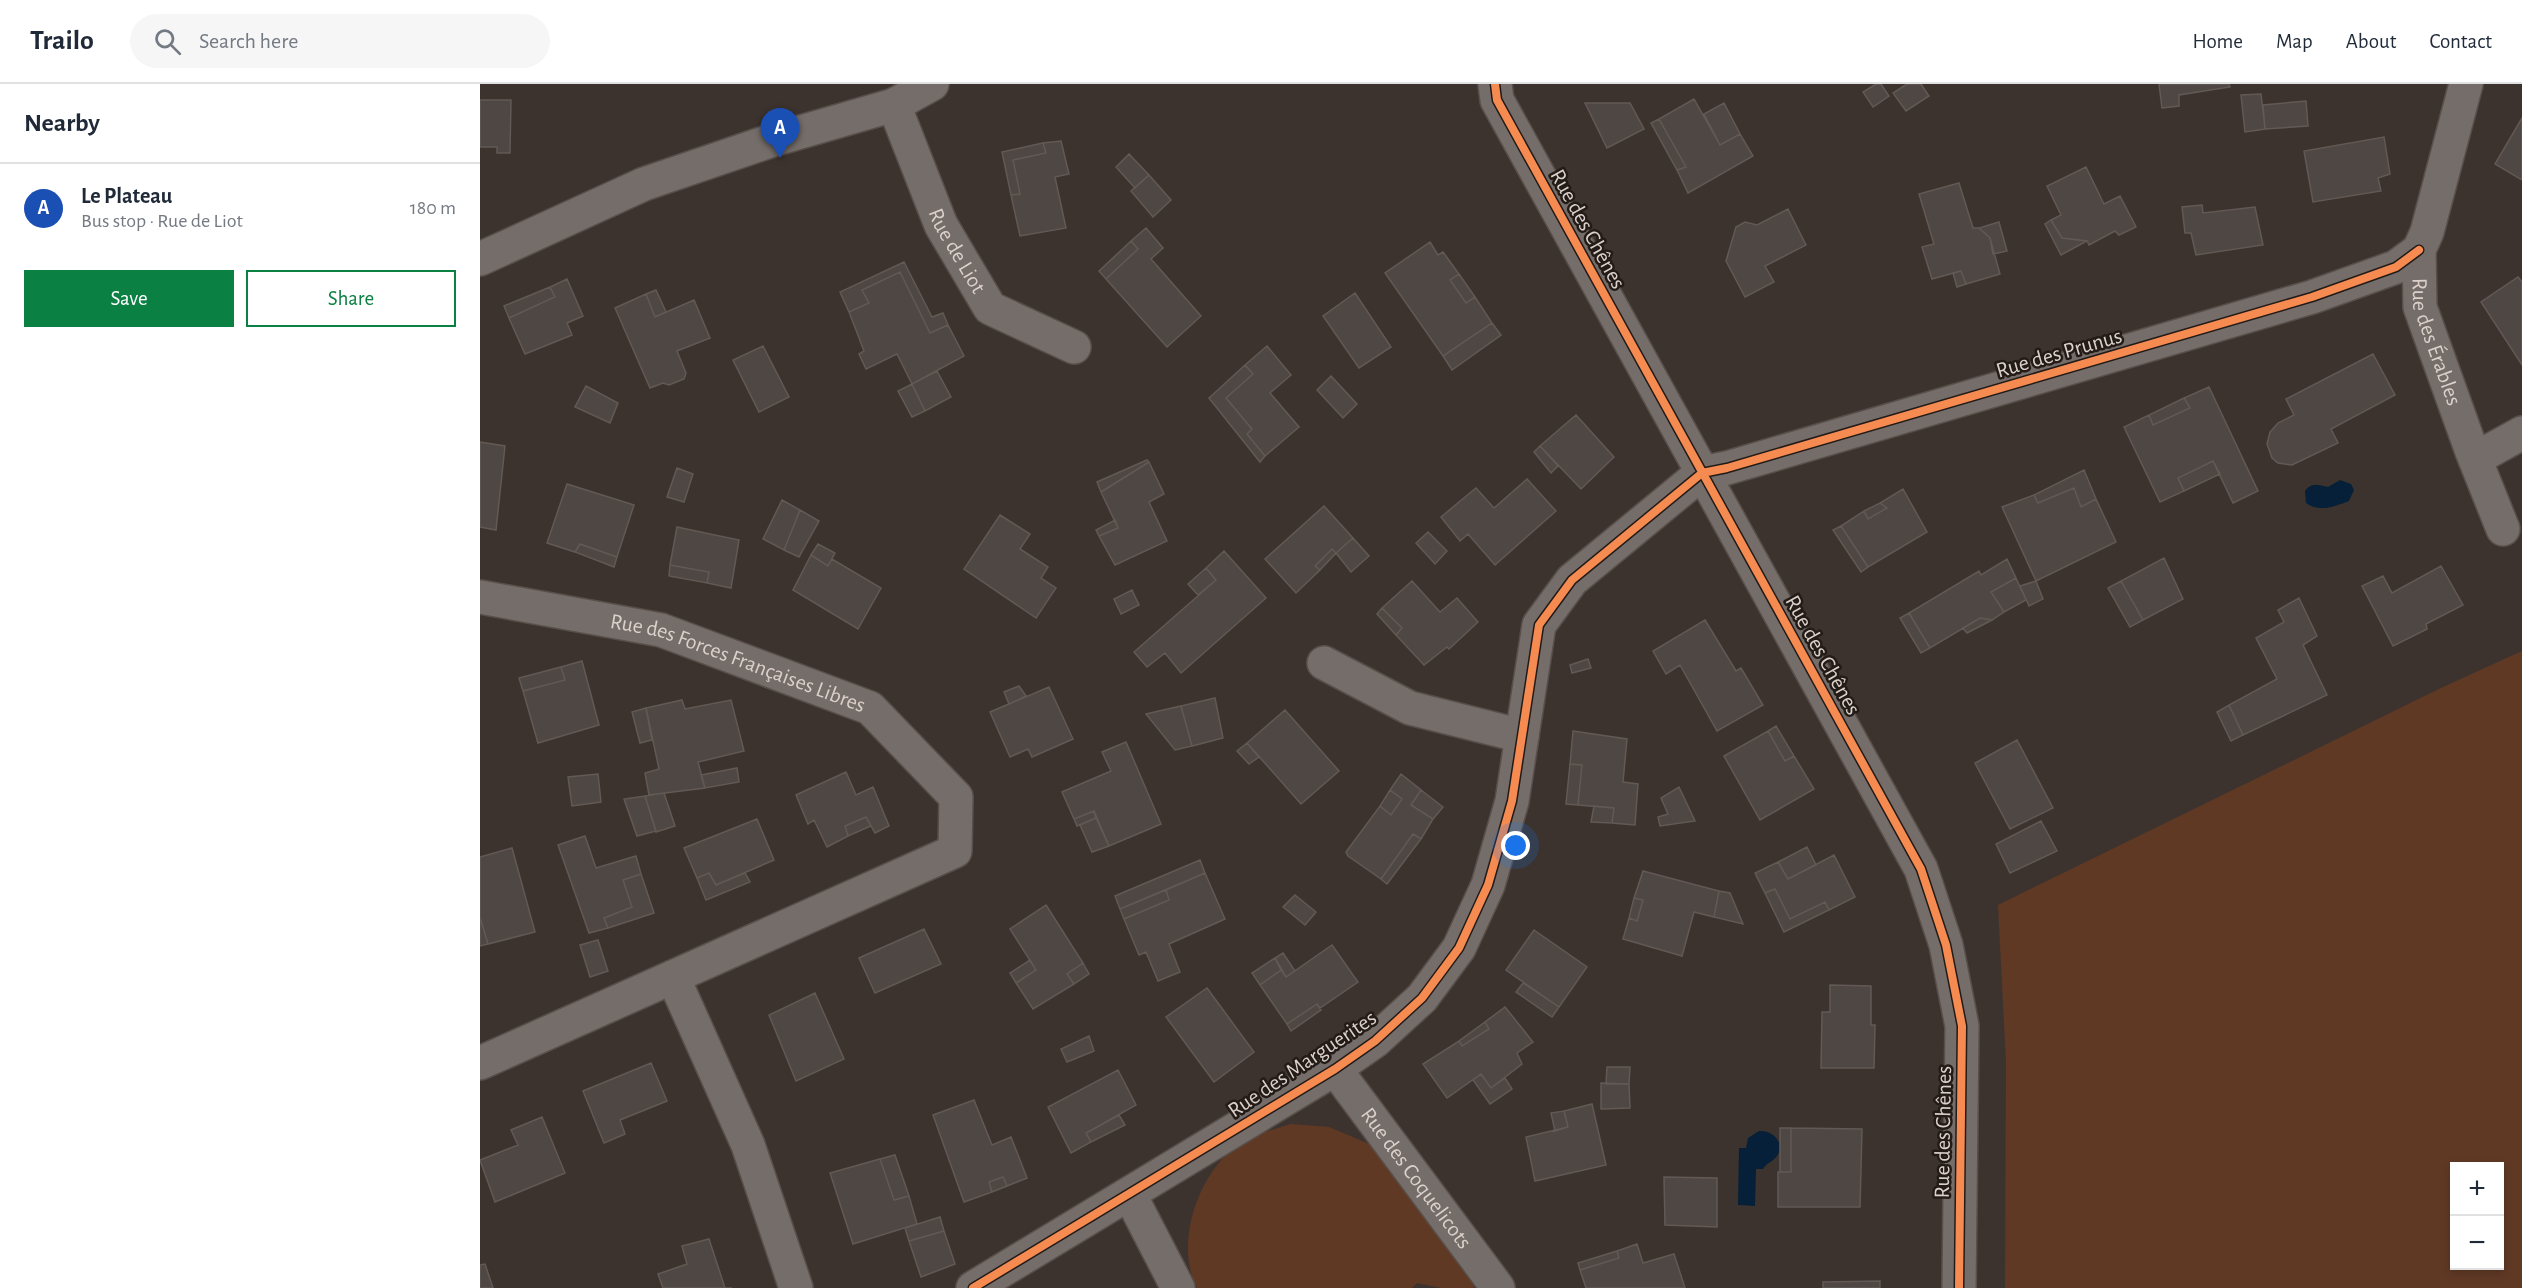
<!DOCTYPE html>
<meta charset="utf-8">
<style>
:root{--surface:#fff;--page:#f6f6f7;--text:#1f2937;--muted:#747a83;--line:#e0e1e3;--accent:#0b8043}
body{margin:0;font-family:"Alegreya Sans",sans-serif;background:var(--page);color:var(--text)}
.controls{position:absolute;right:18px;bottom:18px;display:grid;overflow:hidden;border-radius:0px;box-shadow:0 3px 9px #0003}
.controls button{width:54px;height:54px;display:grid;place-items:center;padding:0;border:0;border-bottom:2px solid var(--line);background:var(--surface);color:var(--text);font:30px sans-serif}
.you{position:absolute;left:1036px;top:762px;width:21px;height:21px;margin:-15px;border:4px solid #fff;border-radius:50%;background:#1a73e8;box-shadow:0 0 0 9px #1a73e833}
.badge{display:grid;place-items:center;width:39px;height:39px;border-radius:50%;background:var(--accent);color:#fff;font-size:20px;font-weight:700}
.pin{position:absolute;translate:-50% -50px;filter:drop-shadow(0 2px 3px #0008)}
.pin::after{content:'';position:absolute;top:32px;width:21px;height:18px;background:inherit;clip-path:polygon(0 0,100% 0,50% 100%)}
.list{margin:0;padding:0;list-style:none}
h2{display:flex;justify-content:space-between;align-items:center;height:78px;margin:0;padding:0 24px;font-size:26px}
h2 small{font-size:20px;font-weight:400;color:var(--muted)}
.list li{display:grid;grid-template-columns:39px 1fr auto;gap:18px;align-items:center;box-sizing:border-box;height:90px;padding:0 24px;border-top:2px solid var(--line)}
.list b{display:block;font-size:22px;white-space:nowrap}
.list p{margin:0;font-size:20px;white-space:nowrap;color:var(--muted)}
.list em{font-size:20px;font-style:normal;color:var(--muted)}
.actions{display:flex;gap:12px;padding:18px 24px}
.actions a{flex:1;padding:14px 0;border:2px solid var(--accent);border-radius:0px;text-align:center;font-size:21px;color:var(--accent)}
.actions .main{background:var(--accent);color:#fff}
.icon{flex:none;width:33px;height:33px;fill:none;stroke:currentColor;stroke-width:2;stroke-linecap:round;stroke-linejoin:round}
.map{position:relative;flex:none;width:2042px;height:1204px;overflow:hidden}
header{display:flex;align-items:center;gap:36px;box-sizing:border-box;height:84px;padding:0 30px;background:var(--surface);border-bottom:2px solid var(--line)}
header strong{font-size:28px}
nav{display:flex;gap:33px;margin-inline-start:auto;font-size:21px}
.search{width:420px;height:54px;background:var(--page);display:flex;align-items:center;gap:15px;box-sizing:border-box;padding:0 21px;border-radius:33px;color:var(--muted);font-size:22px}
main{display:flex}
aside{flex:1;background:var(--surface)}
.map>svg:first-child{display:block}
.green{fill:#603925;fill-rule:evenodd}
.water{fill:#052038}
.building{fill:#4f4743;stroke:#625955;stroke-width:1.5}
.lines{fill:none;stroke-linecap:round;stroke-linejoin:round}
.street-casing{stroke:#584f4a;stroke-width:36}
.street{stroke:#756d69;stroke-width:33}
.cycleway-casing{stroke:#231b17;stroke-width:11}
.cycleway{stroke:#f68b52;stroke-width:8}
.labels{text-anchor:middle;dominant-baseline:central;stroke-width:5;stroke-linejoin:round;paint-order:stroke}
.street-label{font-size:22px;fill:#dcd0ca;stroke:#231b17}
</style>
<header>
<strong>Trailo</strong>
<div class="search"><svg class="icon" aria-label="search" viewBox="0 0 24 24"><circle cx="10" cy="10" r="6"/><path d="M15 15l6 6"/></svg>Search here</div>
<nav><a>Home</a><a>Map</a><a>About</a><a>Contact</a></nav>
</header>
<main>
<aside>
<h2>Nearby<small></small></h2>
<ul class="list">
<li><span class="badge" style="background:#1a4fb4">A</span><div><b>Le Plateau</b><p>Bus stop · Rue de Liot</p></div><em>180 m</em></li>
</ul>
<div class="actions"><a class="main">Save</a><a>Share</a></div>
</aside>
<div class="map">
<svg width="2042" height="1204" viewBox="0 0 2042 1204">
<rect width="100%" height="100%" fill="#3d332e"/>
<!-- green -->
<path class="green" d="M2042,567V1204H1525L1526,978L1518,821L1961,604ZM2020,1082V1182H1974V1082Z
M811,1040L849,1043L894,1062L993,1192L994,1204H961L937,1199L932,1204H717C693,1158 720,1083 763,1058C778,1049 795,1045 811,1040Z"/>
<!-- water -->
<path class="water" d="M1860,396L1871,400L1874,406L1869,417C1856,422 1839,429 1826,419L1825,407C1832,398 1838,401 1848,403Z
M1279,1047C1293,1046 1306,1059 1297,1072C1293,1078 1286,1079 1283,1085H1276L1275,1122L1258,1121L1259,1064H1266L1268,1054Z"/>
<!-- building -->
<path class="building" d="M1396,0H1401L1409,12L1393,23L1383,8Z
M1427,0H1441L1449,12L1426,27L1413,9Z
M1679,0H1749L1750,3L1699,11V22L1682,24Z
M1781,10L1785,45L1765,48L1761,11Z
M1214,15L1240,61L1260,50L1273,72L1208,109L1197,86L1206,83L1179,35Z
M0,16H31L30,69H17V63H0Z
M1826,17L1828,42L1785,45L1783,21Z
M1105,19H1150L1164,45L1127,64Z
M1244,19L1260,50L1240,61L1224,30Z
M2042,34V96L2015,80Z
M1179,35L1206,83L1197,86L1171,39Z
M1904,53L1910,90L1898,94L1901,107L1833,118L1824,67Z
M581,57L589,90L575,93L586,144L540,152L531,111L540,110L533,76L566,69L563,59Z
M563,59L566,69L533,76L540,110L531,111L522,68Z
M649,70L669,91L655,104L636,83Z
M1606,83L1624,120L1640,112L1656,143L1639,151L1635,147L1609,161L1607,157L1582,154L1571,136L1581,131L1567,102Z
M669,91L691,116L673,133L651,107Z
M1479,99L1493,144H1499L1510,154L1520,190L1486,200L1481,187L1452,195L1442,163L1454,160L1439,110Z
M1722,121L1723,129L1775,123L1783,161L1716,171L1711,149H1705L1702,123Z
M1308,125L1326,161L1285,182L1294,198L1265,213L1246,177L1256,143L1265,138L1277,141Z
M1571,136L1582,154L1607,157L1581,171L1565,140Z
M1519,138L1527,167L1513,170L1510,154L1499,144Z
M666,144L683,164L671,175L721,232L687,263L626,195L658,165L651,157Z
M651,157L658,165L626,195L619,187Z
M950,158L958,171L963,168L979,190L970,196L986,219L995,213L1012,239L963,272L905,189Z
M424,178L452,233L463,229L468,241L450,249L420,188L382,206L389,219L369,228L360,208Z
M1481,187L1486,200L1477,203L1473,189Z
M420,188L450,249L468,241L484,272L432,300L417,270L386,285L379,270L384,267L369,228L389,219L382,206Z
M979,190L995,213L986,219L970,196Z
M2038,193L2042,198V281L2001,218Z
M87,195L103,232L87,239L92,251L45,270L29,234L75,213L70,203Z
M70,203L75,213L29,234L24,222Z
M176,206L186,228L175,233L166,210Z
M875,209L911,263L879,284L843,232Z
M166,210L175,233L214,216L230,254L197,267L206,289L204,295L189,301L183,299L170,304L135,224Z
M1012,239L1021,251L972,286L963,272Z
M283,262L309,313L279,328L253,276Z
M787,262L811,291L790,309L819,343L785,372L767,350L772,345L746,314L773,290L765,281Z
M1893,270L1915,311L1851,345L1858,359L1812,381L1798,379L1792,374L1787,360L1790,348L1798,339L1814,331L1806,315Z
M765,281L773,290L746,314L772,345L767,350L785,372L780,378L729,314Z
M457,287L471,313L445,327L432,300Z
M851,292L877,320L863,334L837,306Z
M432,300L445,327L432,333L418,307Z
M106,302L138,319L130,339L95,323Z
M1729,303L1778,407L1753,419L1733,377L1698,394L1704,407L1680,418L1644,343L1669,331L1673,341L1710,324L1704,314Z
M1704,314L1710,324L1673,341L1669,331Z
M1096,331L1134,373L1101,405L1060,362Z
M0,358L25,362L16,446L0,443Z
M1060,362L1078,382L1071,389L1054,368Z
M667,376L669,378L621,408L617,398Z
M1733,377L1740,390L1704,407L1698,394Z
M669,378L684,410L669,418L687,457L635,481L619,452L638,444L621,408Z
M197,384L213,390L204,418L187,413Z
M1604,386L1616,415L1601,423L1594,404L1558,419L1554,411Z
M1047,395L1076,427L1015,481L988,450L980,457L961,433L996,404L1014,424Z
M87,400L154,421L137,473L100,460L95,468L67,459Z
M1594,404L1601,423L1616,415L1636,458L1556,497L1522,423L1554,411L1558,419Z
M1423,405L1447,448L1388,483L1361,442L1384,427L1388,435L1407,424L1400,419Z
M302,416L320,426L304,466L283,455Z
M1400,419L1407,424L1388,435L1384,427Z
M844,422L873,454L856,469L852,465L835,482L840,486L816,509L785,475Z
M320,426L339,437L319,473L304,466Z
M520,431L550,450L540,465L568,483L561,494L576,504L556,534L484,485Z
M635,436L638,444L619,452L616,446Z
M1361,442L1388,483L1381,488L1353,446Z
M197,443L259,456L251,504L227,499L229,488L190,481Z
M948,448L967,467L955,480L936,459Z
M873,454L889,472L871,488L856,469Z
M100,460L137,473L134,483L95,468Z
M338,460L355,469L348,482L331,471Z
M852,465L856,469L840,486L835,482Z
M744,467L786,514L701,589L685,569L667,583L654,568L736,496L726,484Z
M331,471L348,482L352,475L401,504L378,545L313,506Z
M1684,474L1703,515L1663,536L1641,497Z
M1527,475L1536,494L1511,508L1524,528L1512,536L1500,534L1450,564L1429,529L1499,487L1501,491Z
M190,481L229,488L227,499L189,492Z
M1961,482L1983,521L1946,540L1947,545L1913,562L1882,502L1903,492L1912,509Z
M726,484L736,496L718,511L708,500Z
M1536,494L1546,516L1524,528L1511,508Z
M932,497L960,528L977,514L998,538L969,565L967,563L944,581L916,551L922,544L902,524Z
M1556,497L1563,515L1549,522L1540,502Z
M1641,497L1663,536L1650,543L1628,504Z
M652,506L659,521L641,530L634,515Z
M1819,514L1837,552L1823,561L1847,611L1763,651L1749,621L1797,595L1776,554L1804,538L1798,526Z
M902,524L922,544L916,551L897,530Z
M1429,529L1450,564L1441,569L1420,534Z
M1500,534L1512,536L1487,549L1483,544Z
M1225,536L1256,587L1261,584L1283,621L1237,647L1200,581L1186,590L1173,567Z
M1108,575L1111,584L1092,589L1090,581Z
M102,577L119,641L58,659L43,607L85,596L81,583Z
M81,583L85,596L43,607L39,594Z
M539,602L546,612L529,620L524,608Z
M569,603L593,655L552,673L548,665L530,673L510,628Z
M735,614L743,654L712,662L701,622Z
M202,616L205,625L251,616L264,667L218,678L225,704L169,711L165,689L179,685L166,624Z
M1749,621L1763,651L1751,657L1737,628Z
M701,622L712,662L695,666L666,630Z
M166,624L172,656L160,659L152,628Z
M805,626L859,687L821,720L767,659Z
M1296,642L1314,672L1305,677L1288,647Z
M1093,647L1147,655L1143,698L1158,700L1155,741L1132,739L1134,724L1098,721L1102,681L1090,680Z
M1288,647L1305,677L1314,672L1334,705L1280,736L1244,672Z
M1537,656L1573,724L1530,745L1495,679Z
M646,658L681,740L629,762L614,727L594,735L582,708L631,687L622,668Z
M767,659L779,673L769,680L757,667Z
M1090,680L1102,681L1098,721L1086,720Z
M257,684L259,698L225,704L221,691Z
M366,688L376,711L393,703L409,742L395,749L386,733L365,742L368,752L347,763L334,736L328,740L316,711Z
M118,690L121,718L92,722L88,693Z
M921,690L941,706L931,721L953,735L941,755L933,750L901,795L868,772L866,768L900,722L911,731L922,715L910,706Z
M1199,703L1215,737L1180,742L1178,733L1188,730L1181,714Z
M910,706L922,715L911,731L900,722Z
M941,706L963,723L953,735L931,721Z
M184,709L195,742L176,748L165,712Z
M165,712L176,747L157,752L144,715Z
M1114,722L1134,724L1132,739L1111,738Z
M614,727L616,734L597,742L594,735Z
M386,733L391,742L368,752L365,742Z
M616,734L629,762L612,768L600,741Z
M277,735L294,776L236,801L229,789L217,794L204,764Z
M1561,737L1577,767L1530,789L1516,760Z
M933,750L941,755L907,800L901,795Z
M105,752L116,784L156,772L161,790L143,796L152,823L124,834L128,844L109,849L78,761Z
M1327,763L1336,781L1308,795L1298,778Z
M32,764L55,848L8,860L0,833V773Z
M1354,771L1375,813L1349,826L1345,818L1310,835L1295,805L1285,809L1275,789L1298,778L1308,795Z
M720,776L725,789L640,825L635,812Z
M1163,787L1239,807L1234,833L1214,828L1202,872L1143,855L1149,834L1157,837L1163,816L1154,814Z
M229,789L236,801L265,789L270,798L226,816L217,794Z
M725,789L745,835L689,860L700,888L678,897L666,868L659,871L644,835L689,816L686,806Z
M161,790L174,829L128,844L124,834L152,823L143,796Z
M1295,805L1310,835L1345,818L1349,826L1304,848L1285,809Z
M686,806L689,816L644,835L640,825Z
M1239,807L1250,809L1263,840L1234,833Z
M815,811L836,828L825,841L803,823Z
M1154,814L1163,816L1157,837L1149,834Z
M566,821L603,879L587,890L594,900L553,925L536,899L556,886L530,845Z
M0,833L8,860L0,862Z
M444,845L461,880L395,909L379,874Z
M1054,846L1107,883L1079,923L1026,886Z
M118,856L128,887L110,893L100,861Z
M852,861L878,898L840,924L837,920L807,940L780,901L801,886L806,893Z
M803,869L815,887L806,893L795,874Z
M795,874L801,886L780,901L772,889Z
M550,876L556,886L536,899L530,889Z
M603,879L609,890L594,900L587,890Z
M1043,899L1079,923L1072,933L1036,908Z
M1350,901L1391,902V941H1395L1394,984H1341L1342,928H1350Z
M727,904L774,968L734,998L686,933Z
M335,909L364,975L316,997L289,931Z
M837,920L841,926L811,947L807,940Z
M1025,923L1053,958L1037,969L1042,980L1011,1004L1001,990L967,1014L943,980L979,957L982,962L1009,945L1005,938Z
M1005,938L1009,945L982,962L979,957Z
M609,952L614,967L587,978L581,965Z
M171,979L187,1017L140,1036L145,1050L124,1059L103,1007Z
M1127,983H1150L1149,1000H1126Z
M638,986L656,1021L606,1049L611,1058L591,1069L568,1023Z
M1001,990L1011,1004L1025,994L1032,1005L1010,1020L993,996Z
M1121,999L1149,1000L1150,1024L1121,1025Z
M494,1016L512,1061L531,1053L547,1094L527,1102L523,1093L509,1098L512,1108L484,1118L453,1031Z
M1112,1020L1126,1081L1055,1097L1046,1053L1088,1043L1084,1027Z
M1084,1027L1088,1043L1075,1047L1071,1029Z
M639,1031L645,1041L611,1058L606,1049Z
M62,1033L85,1089L15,1118L0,1076L38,1061L31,1046Z
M1300,1044H1311V1088H1300Z
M1311,1044L1382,1045L1380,1123H1298V1088H1311Z
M415,1071L429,1112L414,1116L400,1075Z
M400,1075L414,1116L429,1112L437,1140L373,1160L350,1089Z
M523,1093L527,1102L512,1108L509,1098Z
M1184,1093L1237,1094V1143L1185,1141Z
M460,1133L464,1147L429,1157L425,1144Z
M464,1147L475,1180L441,1193L429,1157Z
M229,1155L245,1204H252H183L178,1190L207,1180L202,1162Z
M1157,1160L1163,1179L1194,1170L1205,1204H1106L1100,1186L1139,1174L1137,1167Z
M1137,1167L1139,1174L1100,1186L1098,1179Z
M5,1180L13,1204H0V1181Z
M1400,1197V1204H1343V1198Z"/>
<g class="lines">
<!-- street casing -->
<g class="street-casing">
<g id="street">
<path d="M1015,0L1017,16L1441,785L1466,861L1482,942L1479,1204"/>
<path id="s1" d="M1986,0L1947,148L1939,166L1940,223L1991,365L2023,445"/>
<path id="s2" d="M414,21L461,141L510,224L594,263"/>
<path d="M0,175L164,100L293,56L414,21L452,0"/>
<path d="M1995,375L2042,349"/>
<path id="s3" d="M0,513L181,546L390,624L476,713L475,767L0,979"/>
<path d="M844,579L930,624L1042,652"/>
<path d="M193,893L268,1061L316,1204"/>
<path id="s4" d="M855,985L1018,1204"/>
<path d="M650,1111L698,1204"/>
<path d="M493,1204L855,985L895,957L942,914L979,864L1008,801L1032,717L1059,541L1092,496L1222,389L1247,384L1832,213L1916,183L1939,166"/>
</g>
</g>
<!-- street -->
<use href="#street" class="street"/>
<!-- cycleway casing -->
<g class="cycleway-casing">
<path id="cycleway" d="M1015,0L1017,16L1441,785L1466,861L1482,942L1479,1204
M493,1204L855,985L895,957L942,914L979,864L1008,801L1032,717L1059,541L1092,496L1222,389L1247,384L1832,213L1916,183L1939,166"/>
</g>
<!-- cycleway -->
<use href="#cycleway" class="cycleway"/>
</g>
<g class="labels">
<!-- street labels -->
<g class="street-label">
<text transform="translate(1108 145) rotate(61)">Rue des Chênes</text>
<text stroke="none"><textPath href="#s2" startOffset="159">Rue de Liot</textPath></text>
<text stroke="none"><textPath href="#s1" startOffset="267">Rue des Érables</textPath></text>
<text transform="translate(1579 269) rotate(-16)">Rue des Prunus</text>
<text transform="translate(1343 571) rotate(61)">Rue des Chênes</text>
<text stroke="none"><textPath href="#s3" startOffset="267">Rue des Forces Françaises Libres</textPath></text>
<text transform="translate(822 980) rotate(-34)">Rue des Marguerites</text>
<text transform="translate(1463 1048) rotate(-89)">Rue des Chênes</text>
<text stroke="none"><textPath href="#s4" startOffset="136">Rue des Coquelicots</textPath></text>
</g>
</g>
</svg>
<div class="controls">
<button>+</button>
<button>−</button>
</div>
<div class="you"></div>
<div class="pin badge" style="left:300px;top:74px;background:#1a4fb4">A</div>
</div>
</main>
